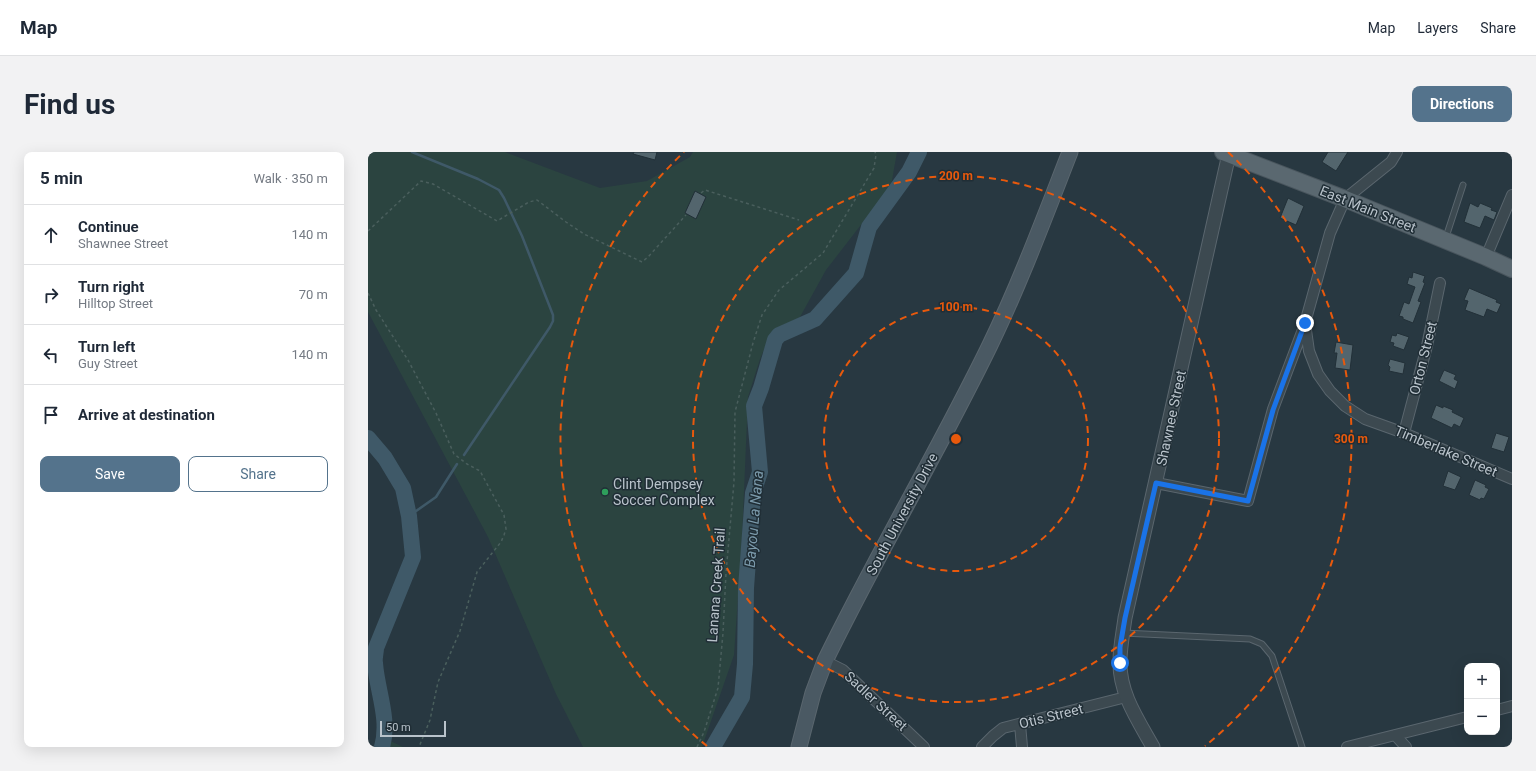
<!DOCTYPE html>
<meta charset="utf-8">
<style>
:root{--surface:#fff;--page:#f2f2f3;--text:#1f2937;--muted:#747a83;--line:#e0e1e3;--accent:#54738c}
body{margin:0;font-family:Roboto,sans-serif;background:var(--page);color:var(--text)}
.controls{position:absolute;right:12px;bottom:12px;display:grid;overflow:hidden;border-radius:8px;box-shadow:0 4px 16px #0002}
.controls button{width:36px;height:36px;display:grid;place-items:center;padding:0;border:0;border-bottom:1px solid var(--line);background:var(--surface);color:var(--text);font:20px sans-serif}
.scale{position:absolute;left:12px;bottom:10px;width:66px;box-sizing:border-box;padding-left:4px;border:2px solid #b9c3cb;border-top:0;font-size:11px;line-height:14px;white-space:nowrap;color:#b9c3cb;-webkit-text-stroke:3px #202e36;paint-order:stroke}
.stop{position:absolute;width:12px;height:12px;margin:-9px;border:3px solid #1a73e8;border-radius:50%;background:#fff}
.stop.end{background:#1a73e8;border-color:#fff;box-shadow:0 1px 4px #0008}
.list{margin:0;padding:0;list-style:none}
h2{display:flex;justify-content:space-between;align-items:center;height:52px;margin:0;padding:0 16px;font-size:17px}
h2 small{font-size:13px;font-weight:400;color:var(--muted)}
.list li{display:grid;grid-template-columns:26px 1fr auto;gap:12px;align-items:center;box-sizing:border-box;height:60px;padding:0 16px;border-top:1px solid var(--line)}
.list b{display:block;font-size:15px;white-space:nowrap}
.list p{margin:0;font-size:13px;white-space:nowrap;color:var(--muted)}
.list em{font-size:13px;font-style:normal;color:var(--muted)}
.actions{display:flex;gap:8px;padding:12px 16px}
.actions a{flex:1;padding:9px 0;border:1px solid var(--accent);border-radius:8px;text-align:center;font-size:14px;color:var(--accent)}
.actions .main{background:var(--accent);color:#fff}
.icon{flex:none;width:22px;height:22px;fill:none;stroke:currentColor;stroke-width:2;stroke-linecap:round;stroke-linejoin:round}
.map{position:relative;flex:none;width:1144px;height:595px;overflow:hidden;border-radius:8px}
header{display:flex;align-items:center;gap:24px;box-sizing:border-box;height:56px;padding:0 20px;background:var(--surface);border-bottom:1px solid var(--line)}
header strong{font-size:19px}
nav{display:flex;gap:22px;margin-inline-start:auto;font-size:14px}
.intro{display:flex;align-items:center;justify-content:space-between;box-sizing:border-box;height:96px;padding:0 24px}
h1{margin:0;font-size:28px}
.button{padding:10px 18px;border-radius:8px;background:var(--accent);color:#fff;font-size:14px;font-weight:700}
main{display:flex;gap:24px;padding:0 24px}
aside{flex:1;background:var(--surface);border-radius:8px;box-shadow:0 4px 16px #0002}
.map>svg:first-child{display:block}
.green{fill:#2b4440}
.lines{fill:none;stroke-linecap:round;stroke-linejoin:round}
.stream{stroke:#3f5968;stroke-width:2.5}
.river{stroke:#3f5968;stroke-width:16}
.building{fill:#53656d;stroke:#223038}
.service-casing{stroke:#5a666e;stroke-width:7}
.minor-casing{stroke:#5a666e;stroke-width:12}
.tertiary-casing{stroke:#5a666e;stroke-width:15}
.secondary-casing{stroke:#5a666e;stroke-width:17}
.primary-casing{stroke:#49555d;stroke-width:18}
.path{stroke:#4a5f5d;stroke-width:1.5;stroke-dasharray:3 3;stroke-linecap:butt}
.service{stroke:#3c4950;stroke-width:5}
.minor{stroke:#3c4950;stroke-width:10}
.tertiary{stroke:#3c4950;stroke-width:13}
.secondary{stroke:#4a5963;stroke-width:15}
.primary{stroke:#5a6870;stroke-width:16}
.route{stroke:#1a73e8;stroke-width:5}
.ring{fill:none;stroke:#e8590c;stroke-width:2;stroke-dasharray:7 5}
.leisure-dot{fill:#2e9e5b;stroke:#202e36;stroke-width:1.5}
.labels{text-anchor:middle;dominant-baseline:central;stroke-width:3;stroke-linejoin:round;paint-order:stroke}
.street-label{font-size:14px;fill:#b9c3cb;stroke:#202e36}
.poi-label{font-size:14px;fill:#b9c3cb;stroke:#202e36;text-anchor:start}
.water-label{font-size:15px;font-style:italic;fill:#7b9aab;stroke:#202e36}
.centre{fill:#e8590c;stroke:#202e36;stroke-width:2}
.ring-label{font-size:12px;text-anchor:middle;font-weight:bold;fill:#e8590c;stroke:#202e36;stroke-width:3;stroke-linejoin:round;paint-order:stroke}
</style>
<header>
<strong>Map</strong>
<nav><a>Map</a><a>Layers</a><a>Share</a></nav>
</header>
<div class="intro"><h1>Find us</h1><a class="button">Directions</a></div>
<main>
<aside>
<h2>5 min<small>Walk · 350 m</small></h2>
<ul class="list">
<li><svg class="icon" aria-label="ahead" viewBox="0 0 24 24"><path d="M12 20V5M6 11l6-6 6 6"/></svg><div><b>Continue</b><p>Shawnee Street</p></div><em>140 m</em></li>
<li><svg class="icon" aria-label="right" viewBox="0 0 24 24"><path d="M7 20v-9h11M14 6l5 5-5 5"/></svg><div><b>Turn right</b><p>Hilltop Street</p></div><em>70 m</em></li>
<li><svg class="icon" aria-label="left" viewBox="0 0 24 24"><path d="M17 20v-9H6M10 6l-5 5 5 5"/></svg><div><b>Turn left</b><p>Guy Street</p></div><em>140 m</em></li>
<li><svg class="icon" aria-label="arrive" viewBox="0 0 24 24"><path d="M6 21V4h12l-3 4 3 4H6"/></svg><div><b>Arrive at destination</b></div></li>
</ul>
<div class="actions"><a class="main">Save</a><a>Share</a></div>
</aside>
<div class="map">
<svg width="1144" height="595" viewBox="0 0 1144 595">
<rect width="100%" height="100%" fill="#283841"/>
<!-- green -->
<path class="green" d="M0,0H137L232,36L279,29L322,5L325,0H529L523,34L458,118L432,165L403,181L392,207L380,245L374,386L366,503L334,595H215L188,542L120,385L0,160Z
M14,585L35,595H11Z"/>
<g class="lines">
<!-- stream -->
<path class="stream" d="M44,0L110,27L131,38L136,46L154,84L185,163V169L182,175L96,303
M41,364L68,345L89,312"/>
<!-- river -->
<path class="river" d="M0,286L17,306L35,336L41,364L45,405L8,496C8,501 6,506 7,511C9,539 22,567 14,595
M345,595L374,545L377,512L378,436L385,341L392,320L386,254L393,236L407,188L411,183L447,167L488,121L501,75L541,20L551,0"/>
</g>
<!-- building -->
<path class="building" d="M266,0H289L287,8L265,2Z
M960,0H980L968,19L954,10Z
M327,39L338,45L328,67L317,61Z
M920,46L936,54L928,73L912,66Z
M1102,51L1110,55L1112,51L1124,56L1123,58L1129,60L1126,68L1117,64L1112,76L1096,70Z
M1045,120L1057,124L1055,130L1057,131L1050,149L1053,150L1045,171L1035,167V165L1031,164L1036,150L1041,152L1047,135L1039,132L1041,125L1044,126Z
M1101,136L1129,148L1128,150L1133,152L1129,161L1119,157L1116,165L1097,158L1100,149L1096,148Z
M1029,181L1041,185L1036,198L1025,194L1026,191L1022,190L1024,183L1028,184Z
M968,190L985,193L982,218L967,216L969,201H966Z
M1022,207L1037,211L1035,222L1021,219L1022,215L1020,213Z
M1076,218L1088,223L1086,227L1090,229L1087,237L1071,229Z
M1068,253L1075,256V254L1085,258L1084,260L1096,266L1092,275L1086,272L1084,276L1063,266Z
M1128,281L1141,285L1136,300L1123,296Z
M1080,319L1093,325L1087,338L1075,334Z
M1107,328L1118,333L1117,335L1121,337L1116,347L1113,346L1112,348L1101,343Z"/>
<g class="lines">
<!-- service casing -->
<g class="service-casing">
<path id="service" d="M1078,85L1095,33
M755,481L882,487L894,492L904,504L934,595"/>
</g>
<!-- minor casing -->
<g class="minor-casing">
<path id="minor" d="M1029,0L1023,10L977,47L962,81L937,171L941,199L950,222L962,239L977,254L997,267L1036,281L1144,327
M1118,105L1144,43
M1036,281L1059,194L1072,131
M788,331L880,349L905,257L937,172
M457,509L475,518L556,595
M1129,558L1144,554
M652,572L654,595
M1027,583L1038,595
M614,595L625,584L635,576L758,545
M979,595L1099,565"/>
</g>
<!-- tertiary casing -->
<g class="tertiary-casing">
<path id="tertiary" d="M785,595C770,568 751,541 752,509C752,495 755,481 757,466L861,2"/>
</g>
<!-- secondary casing -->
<g class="secondary-casing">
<path id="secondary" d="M431,595L445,541L457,509C509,402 570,300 622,193C652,131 677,64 702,0"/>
</g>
<!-- primary casing -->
<g class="primary-casing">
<path id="primary" d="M855,0L977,47L1118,105L1144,117"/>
</g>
<!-- path -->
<path class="path" d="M333,41L337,38L431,68
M0,79L53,29L65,32L129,69L161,50L169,48L198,70L216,82L274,110L280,105L318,63
M0,141L8,158L40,208L68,261L86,302L99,312L112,319L136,363L138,377L136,383L133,390L109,420L92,479L70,530L62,568L51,595
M329,595L336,580L350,536L355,481L358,421L366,330L367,260L385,191L394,163L411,138L455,101L506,16L508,3L507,0"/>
<!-- service -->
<use href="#service" class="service"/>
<!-- minor -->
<use href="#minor" class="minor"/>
<!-- tertiary -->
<use href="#tertiary" class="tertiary"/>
<!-- secondary -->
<use href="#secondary" class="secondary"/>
<!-- primary -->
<use href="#primary" class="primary"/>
</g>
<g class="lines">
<!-- route -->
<path class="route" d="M752,511V495L757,466L788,331L880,349L905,258L937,171"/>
</g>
<!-- distance rings -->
<g class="ring">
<circle cx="588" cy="287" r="132"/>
<circle cx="588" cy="287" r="263"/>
<path d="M339 594A395 395 0 0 1 316 0M860 0A395 395 0 0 1 837 594"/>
</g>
<!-- markers -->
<circle class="leisure-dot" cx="237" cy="340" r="4"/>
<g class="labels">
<!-- street labels -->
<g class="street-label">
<text transform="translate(1000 57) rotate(22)">East Main Street</text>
<text transform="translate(1055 206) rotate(-76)">Orton Street</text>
<text transform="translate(803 266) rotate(-78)">Shawnee Street</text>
<text transform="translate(1078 299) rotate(23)">Timberlake Street</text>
<text transform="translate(534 362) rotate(-62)">South University Drive</text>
<text transform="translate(348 433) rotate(-86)">Lanana Creek Trail</text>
<text transform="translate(508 549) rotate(43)">Sadler Street</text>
<text transform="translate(683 564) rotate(-14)">Otis Street</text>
</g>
<!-- poi labels -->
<g class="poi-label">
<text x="245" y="332">Clint Dempsey<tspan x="245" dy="16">Soccer Complex</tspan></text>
</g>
<!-- water labels -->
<g class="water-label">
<text transform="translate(386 367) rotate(-85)">Bayou La Nana</text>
</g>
</g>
<circle cx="588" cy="287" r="6" class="centre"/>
<g class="ring-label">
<text x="588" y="28">200 m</text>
<text x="588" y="159">100 m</text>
<text x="983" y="291">300 m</text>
</g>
</svg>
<div class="controls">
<button>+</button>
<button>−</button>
</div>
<div class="scale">50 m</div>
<div class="stop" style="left:752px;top:511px"></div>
<div class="stop end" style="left:937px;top:171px"></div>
</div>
</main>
